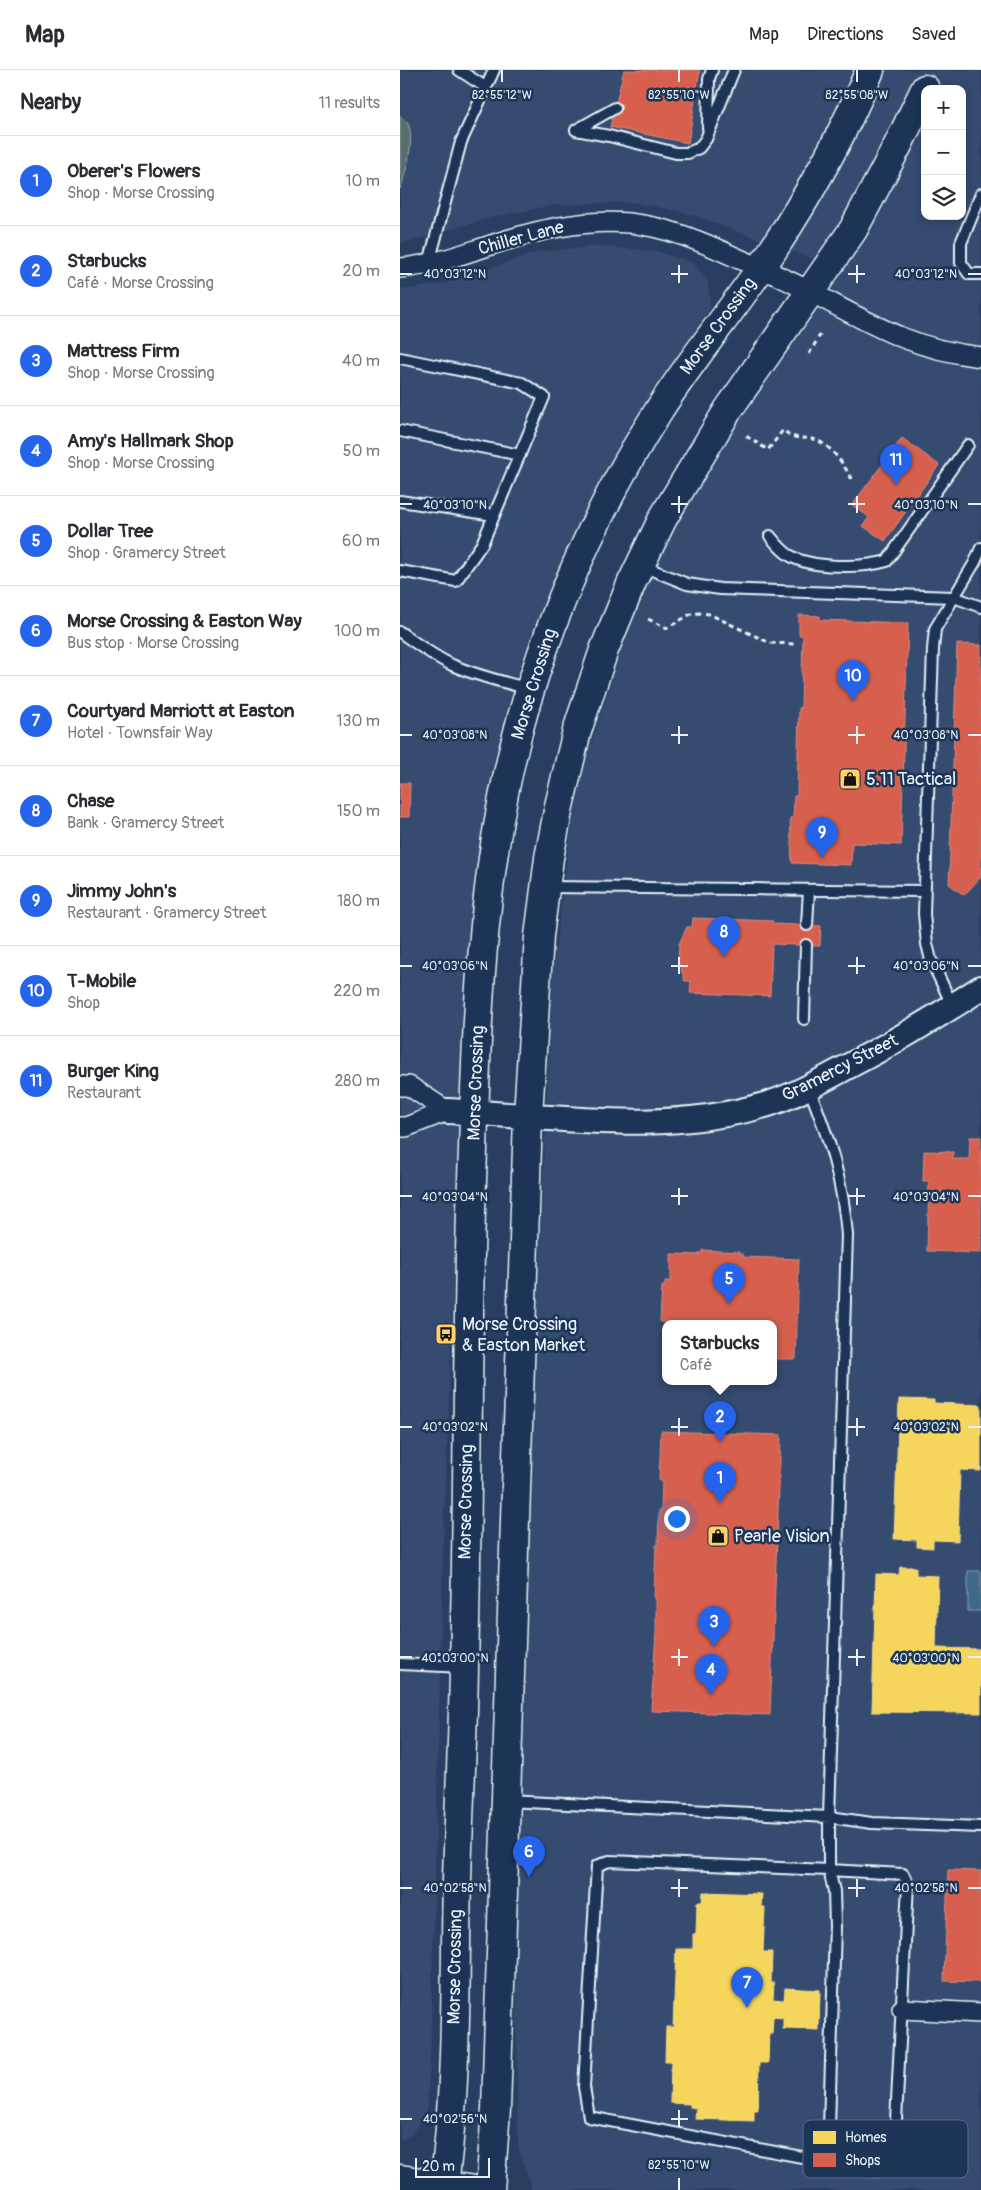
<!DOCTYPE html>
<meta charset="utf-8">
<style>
:root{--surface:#fff;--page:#f2f2f3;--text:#2b2b33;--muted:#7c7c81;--line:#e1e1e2;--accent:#2563eb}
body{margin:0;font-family:Pangolin,sans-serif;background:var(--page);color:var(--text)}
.controls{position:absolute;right:15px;top:15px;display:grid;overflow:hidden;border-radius:10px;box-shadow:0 2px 12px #0003}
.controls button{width:45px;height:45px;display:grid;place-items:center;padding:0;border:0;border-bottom:1px solid var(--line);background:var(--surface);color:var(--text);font:25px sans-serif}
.scale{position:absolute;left:15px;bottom:12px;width:75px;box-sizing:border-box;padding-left:5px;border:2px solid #e8f1f8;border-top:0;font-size:14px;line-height:18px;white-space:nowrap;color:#e8f1f8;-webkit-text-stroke:4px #1d3557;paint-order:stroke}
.you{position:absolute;left:276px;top:1448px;width:18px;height:18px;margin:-12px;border:4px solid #fff;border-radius:50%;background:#1a73e8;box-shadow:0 0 0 8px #1a73e833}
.badge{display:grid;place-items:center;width:32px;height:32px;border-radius:50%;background:var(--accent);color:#fff;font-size:16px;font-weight:700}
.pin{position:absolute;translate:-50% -41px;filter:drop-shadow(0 1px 2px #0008)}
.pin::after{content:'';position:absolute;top:26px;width:18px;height:15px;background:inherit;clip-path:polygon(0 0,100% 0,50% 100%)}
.popup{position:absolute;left:262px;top:1250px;width:115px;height:65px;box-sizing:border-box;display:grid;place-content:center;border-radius:10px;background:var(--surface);filter:drop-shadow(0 1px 4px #0005);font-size:16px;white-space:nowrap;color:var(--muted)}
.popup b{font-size:19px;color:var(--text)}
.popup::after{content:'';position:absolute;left:50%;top:100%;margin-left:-10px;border:10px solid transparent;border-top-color:var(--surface)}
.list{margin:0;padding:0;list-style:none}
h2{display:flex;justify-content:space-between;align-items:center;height:65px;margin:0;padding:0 20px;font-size:21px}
h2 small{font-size:16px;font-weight:400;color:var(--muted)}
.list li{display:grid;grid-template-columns:32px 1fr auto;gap:15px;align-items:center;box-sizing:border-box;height:90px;padding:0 20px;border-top:1px solid var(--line)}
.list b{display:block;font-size:19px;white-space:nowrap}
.list p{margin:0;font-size:16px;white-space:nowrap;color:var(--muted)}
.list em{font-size:16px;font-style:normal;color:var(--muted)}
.icon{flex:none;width:28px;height:28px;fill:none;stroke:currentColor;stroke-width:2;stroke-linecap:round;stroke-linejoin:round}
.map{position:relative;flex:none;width:581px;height:2120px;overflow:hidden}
header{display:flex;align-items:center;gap:30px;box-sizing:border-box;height:70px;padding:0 25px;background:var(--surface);border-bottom:1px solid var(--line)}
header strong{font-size:24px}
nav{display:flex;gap:28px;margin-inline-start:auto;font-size:18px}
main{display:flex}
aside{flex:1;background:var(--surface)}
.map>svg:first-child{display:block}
.built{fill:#354b6f;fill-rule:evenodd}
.green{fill:#586e6a;stroke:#a0b0b1}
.water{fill:#416889;stroke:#849fb5}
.homes{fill:#f6d55c;stroke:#f2dd8b}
.shops{fill:#d6604d;stroke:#db8c80}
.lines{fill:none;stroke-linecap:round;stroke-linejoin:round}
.service-casing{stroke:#e8f1f8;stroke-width:14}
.minor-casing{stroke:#e8f1f8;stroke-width:22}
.tertiary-casing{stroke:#e8f1f8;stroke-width:28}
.secondary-casing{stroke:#e8f1f8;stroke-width:31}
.path{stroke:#e8f1f8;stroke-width:3;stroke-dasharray:5 4;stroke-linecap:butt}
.service{stroke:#1d3557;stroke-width:10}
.minor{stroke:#1d3557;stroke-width:19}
.tertiary{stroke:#1d3557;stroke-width:24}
.secondary{stroke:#1d3557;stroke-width:28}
.ticks{fill:none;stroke:#e8f1f8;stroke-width:2}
.labels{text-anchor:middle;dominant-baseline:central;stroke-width:5;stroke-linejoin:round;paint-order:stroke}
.street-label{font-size:18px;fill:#e8f1f8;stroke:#1d3557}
.poi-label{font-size:18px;fill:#e8f1f8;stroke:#1d3557;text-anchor:start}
.key{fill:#1d3557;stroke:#5a6d87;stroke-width:1}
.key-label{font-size:14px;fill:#e8f1f8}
.ticks-label{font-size:12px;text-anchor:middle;fill:#e8f1f8;stroke:#1d3557;stroke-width:5;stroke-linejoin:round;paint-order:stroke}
</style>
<header>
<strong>Map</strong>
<nav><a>Map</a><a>Directions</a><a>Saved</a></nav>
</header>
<main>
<aside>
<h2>Nearby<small>11 results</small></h2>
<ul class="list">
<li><span class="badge">1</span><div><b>Oberer's Flowers</b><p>Shop · Morse Crossing</p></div><em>10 m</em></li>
<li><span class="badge">2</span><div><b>Starbucks</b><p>Café · Morse Crossing</p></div><em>20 m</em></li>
<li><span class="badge">3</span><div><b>Mattress Firm</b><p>Shop · Morse Crossing</p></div><em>40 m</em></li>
<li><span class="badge">4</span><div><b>Amy's Hallmark Shop</b><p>Shop · Morse Crossing</p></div><em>50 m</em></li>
<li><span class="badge">5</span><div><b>Dollar Tree</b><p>Shop · Gramercy Street</p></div><em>60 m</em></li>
<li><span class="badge">6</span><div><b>Morse Crossing &amp; Easton Way</b><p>Bus stop · Morse Crossing</p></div><em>100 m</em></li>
<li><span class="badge">7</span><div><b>Courtyard Marriott at Easton</b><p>Hotel · Townsfair Way</p></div><em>130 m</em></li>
<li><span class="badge">8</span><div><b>Chase</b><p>Bank · Gramercy Street</p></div><em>150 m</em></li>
<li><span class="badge">9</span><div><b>Jimmy John's</b><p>Restaurant · Gramercy Street</p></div><em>180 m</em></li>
<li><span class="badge">10</span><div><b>T-Mobile</b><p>Shop</p></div><em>220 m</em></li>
<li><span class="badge">11</span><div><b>Burger King</b><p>Restaurant</p></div><em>280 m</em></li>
</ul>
</aside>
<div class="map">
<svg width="581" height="2120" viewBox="0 0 581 2120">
<rect width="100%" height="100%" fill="#283f62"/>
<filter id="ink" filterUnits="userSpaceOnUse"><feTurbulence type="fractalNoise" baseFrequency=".02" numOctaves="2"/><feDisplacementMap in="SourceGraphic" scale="10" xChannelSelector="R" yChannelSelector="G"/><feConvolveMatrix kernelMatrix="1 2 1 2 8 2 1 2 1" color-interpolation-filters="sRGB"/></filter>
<g filter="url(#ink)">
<!-- built -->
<path class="built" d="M0,0H581V2120H132L118,2076L114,1754L152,906L175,726L228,558L271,463L339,345L445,201L290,144L232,132L155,135L97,146L0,174V119L7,103L8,53L0,45ZM525,19H562V146H525ZM266,1253H374V1311H266Z
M198,176L255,181L292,192L308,211L311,238L222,369L176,461L133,558L104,648L93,697L74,810L64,954L44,1448L30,1995L26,2042L12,2064L0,2071V218L10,219L43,214L138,182Z"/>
<!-- green -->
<path class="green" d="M0,45C2,47 6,51 8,54C15,69 6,104 0,119Z"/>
<!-- water -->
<path class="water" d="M568,1501H581V1541H568Z"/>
<!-- homes -->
<path class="homes" d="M499,1329L534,1330V1333L581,1335V1401L560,1400L558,1471L533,1470V1478L517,1477V1470L494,1469Z
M500,1497H516V1505L538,1506L536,1578L581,1579V1643L472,1642L476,1504L499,1505Z
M303,1822L362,1824L361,1837H365L363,1882H372L371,1913H374L373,1929L384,1930L385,1918L420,1920L419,1960L383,1959V1948L373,1947L372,1964H369L368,1993H359L358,2040H354V2051L295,2049L296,2038L290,2037V2034L270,2033L271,1991H265L266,1957H273L276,1879H293V1864H296L297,1832H302Z"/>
<!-- shops -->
<path class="shops" d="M224,0H300L288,73L210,57Z
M502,368L539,395L485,471L463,456L469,447L452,435Z
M399,545L420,546V550L508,553L501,775L452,773L451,795L392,793L390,748H393L394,726H397L399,638H401L403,565H399Z
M557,574L581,575V807L564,825L549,814Z
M0,713H10L9,747H0Z
M293,848L373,851L372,854L421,856L420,876L372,874L370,926L290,923L291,911H285L278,891L279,874L287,857H292Z
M570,1067H581V1183L527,1181L529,1111H523L524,1081L553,1082V1089H569Z
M302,1180L339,1182V1184H343V1187L399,1189L396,1289H374V1253H266V1257H264V1252H260L262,1216H265V1211H271V1184L299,1185V1183H302Z
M261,1361L381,1365L370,1645L251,1641L256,1562V1528H254L256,1475H258L259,1440L261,1441L262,1411L259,1410Z
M548,1800L581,1801V1912L544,1911Z"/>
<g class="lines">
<!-- service casing -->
<g class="service-casing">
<path id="service" d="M59,0L85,17
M308,58L309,9L312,0
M176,60L209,66L276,83H288L299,78L306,69L334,0
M176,60L215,38
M581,124L561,173V193L569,204H581
M29,193L61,72L94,0
M0,288L122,313L144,327L82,474L56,511L0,501
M0,361L120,385
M0,431L94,445
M370,466C375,472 382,481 389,485C411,499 463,498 487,491L568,375
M240,495L287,514L320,519L554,527L581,537
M0,562C17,574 33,586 52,595C77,606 103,612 130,619
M146,817L524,821
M407,855L409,820
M553,937L531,890L527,874L524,844L533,579L535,559L575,492L581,478
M404,949L406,875
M409,1018C429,1068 443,1111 447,1165L429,1747L472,1753L581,1757
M0,1594L64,1597
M106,1731L429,1747V1800L503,1804L508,1814L494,2090L476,2101L189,2047L184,2017L197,1796L209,1791L429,1800L434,1821L435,1856L428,2091"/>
</g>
<!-- minor casing -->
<g class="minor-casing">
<path id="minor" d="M0,198C30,196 60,185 88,176C133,161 181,149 229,153C267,157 303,172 337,188C361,198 386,209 409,221C470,253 510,279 581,287
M0,1016H9L47,1041
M0,1057H6L47,1041
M502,1939L581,1943"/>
</g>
<!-- tertiary casing -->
<g class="tertiary-casing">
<path id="tertiary" d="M47,1041C153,1046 263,1066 368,1034C396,1025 421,1011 447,997C493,973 538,946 581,918"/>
</g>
<!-- secondary casing -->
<g class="secondary-casing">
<path id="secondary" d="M0,2109L75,2120
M44,2120C46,2094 50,2068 51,2042C57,1965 55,1886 57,1809C59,1738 63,1668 64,1597C68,1445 67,1293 71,1141C77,970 77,798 126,633C157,529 201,431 259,340C291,290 329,244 363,195C404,134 442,68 470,0
M90,2120L96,2039L128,1046L139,866L149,788L159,736L177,661L204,580L232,512L263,448L328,340L453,160L497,77L525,19"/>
</g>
<!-- path -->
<path class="path" d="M409,284L420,265
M346,366L368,380L383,360C399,373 401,365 416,370C432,376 445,396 452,410
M248,549L267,558L291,544L299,543L309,544L370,573L395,574"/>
<!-- service -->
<use href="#service" class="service"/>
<!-- minor -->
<use href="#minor" class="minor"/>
<!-- tertiary -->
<use href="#tertiary" class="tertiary"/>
<!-- secondary -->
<use href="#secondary" class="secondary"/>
</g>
</g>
<!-- ticks -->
<path class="ticks" d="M102,0V12M279,0V12M457,0V12M279,195V213M457,195V213M0,204H12M271,204H288M448,204H465M568,204H581M279,426V443M457,426V443M0,434H12M271,434H288M448,434H465M568,434H581M279,656V674M457,656V674M0,665H12M271,665H288M448,665H465M568,665H581M279,887V904M457,887V904M0,896H12M271,896H288M448,896H465M568,896H581M279,1118V1135M457,1118V1135M0,1126H12M271,1126H288M448,1126H465M568,1126H581M279,1348V1366M457,1348V1366M0,1357H12M271,1357H288M448,1357H465M568,1357H581M279,1579V1596M457,1579V1596M0,1587H12M271,1587H288M448,1587H465M568,1587H581M279,1809V1827M457,1809V1827M0,1818H12M271,1818H288M448,1818H465M568,1818H581M279,2040V2057M0,2049H12M271,2049H288M279,2108V2120"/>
<!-- icons -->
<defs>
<g id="shop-square" transform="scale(1.125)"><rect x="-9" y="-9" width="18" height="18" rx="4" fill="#ffd166" stroke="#1d3557"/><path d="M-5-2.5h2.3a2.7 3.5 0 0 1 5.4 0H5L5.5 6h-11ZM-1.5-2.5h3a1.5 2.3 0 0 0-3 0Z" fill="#111"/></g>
<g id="bus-square" transform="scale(1.125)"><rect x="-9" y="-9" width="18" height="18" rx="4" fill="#ffd166" stroke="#1d3557"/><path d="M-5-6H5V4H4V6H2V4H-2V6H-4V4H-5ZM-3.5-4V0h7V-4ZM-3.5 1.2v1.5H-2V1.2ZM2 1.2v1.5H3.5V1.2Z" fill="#111"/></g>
</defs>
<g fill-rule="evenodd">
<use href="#shop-square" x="450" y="709"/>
<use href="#bus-square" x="46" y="1264"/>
<use href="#shop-square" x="318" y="1466"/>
</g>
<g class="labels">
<!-- street labels -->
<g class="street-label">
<text transform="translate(121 168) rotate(-15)">Chiller Lane</text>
<text transform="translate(318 256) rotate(-54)">Morse Crossing</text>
<text transform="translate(134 614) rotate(-73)">Morse Crossing</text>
<text transform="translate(440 998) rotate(-27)">Gramercy Street</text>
<text transform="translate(76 1013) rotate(-88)">Morse Crossing</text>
<text transform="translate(66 1432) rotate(-89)">Morse Crossing</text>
<text transform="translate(55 1897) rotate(-89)">Morse Crossing</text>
</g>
<!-- poi labels -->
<g class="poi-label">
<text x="466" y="709">5.11 Tactical</text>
<text x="62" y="1254">Morse Crossing<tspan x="62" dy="21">&amp; Easton Market</tspan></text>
<text x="334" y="1466">Pearle Vision</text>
</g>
</g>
<!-- legend -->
<rect x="403" y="2050" width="165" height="58" rx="8" class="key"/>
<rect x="413" y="2061" width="23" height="13" fill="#f6d55c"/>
<rect x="413" y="2083" width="23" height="14" fill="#d6604d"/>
<g class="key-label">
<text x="445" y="2072">Homes</text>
<text x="445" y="2095">Shops</text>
</g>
<g class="ticks-label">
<text x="102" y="29">82°55'12"W</text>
<text x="279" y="29">82°55'10"W</text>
<text x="457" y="29">82°55'08"W</text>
<text x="55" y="208">40°03'12"N</text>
<text x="526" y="208">40°03'12"N</text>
<text x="55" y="439">40°03'10"N</text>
<text x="526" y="439">40°03'10"N</text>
<text x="55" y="669">40°03'08"N</text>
<text x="526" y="669">40°03'08"N</text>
<text x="55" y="900">40°03'06"N</text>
<text x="526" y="900">40°03'06"N</text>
<text x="55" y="1131">40°03'04"N</text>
<text x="526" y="1131">40°03'04"N</text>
<text x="55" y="1361">40°03'02"N</text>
<text x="526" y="1361">40°03'02"N</text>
<text x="55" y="1592">40°03'00"N</text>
<text x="526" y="1592">40°03'00"N</text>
<text x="55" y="1822">40°02'58"N</text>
<text x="526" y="1822">40°02'58"N</text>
<text x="55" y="2053">40°02'56"N</text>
<text x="279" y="2099">82°55'10"W</text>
</g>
</svg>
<div class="controls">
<button>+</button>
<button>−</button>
<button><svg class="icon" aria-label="layers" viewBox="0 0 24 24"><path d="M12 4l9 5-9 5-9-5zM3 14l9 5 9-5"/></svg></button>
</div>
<div class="scale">20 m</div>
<div class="you"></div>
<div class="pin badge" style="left:320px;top:1433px">1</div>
<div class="pin badge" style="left:320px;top:1372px">2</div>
<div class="popup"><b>Starbucks</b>Café</div>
<div class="pin badge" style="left:314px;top:1577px">3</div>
<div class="pin badge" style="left:311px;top:1625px">4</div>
<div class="pin badge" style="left:329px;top:1234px">5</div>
<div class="pin badge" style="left:129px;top:1807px">6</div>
<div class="pin badge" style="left:347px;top:1938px">7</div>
<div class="pin badge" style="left:324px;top:887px">8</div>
<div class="pin badge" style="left:422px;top:788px">9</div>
<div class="pin badge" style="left:453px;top:631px">10</div>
<div class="pin badge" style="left:496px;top:415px">11</div>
</div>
</main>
